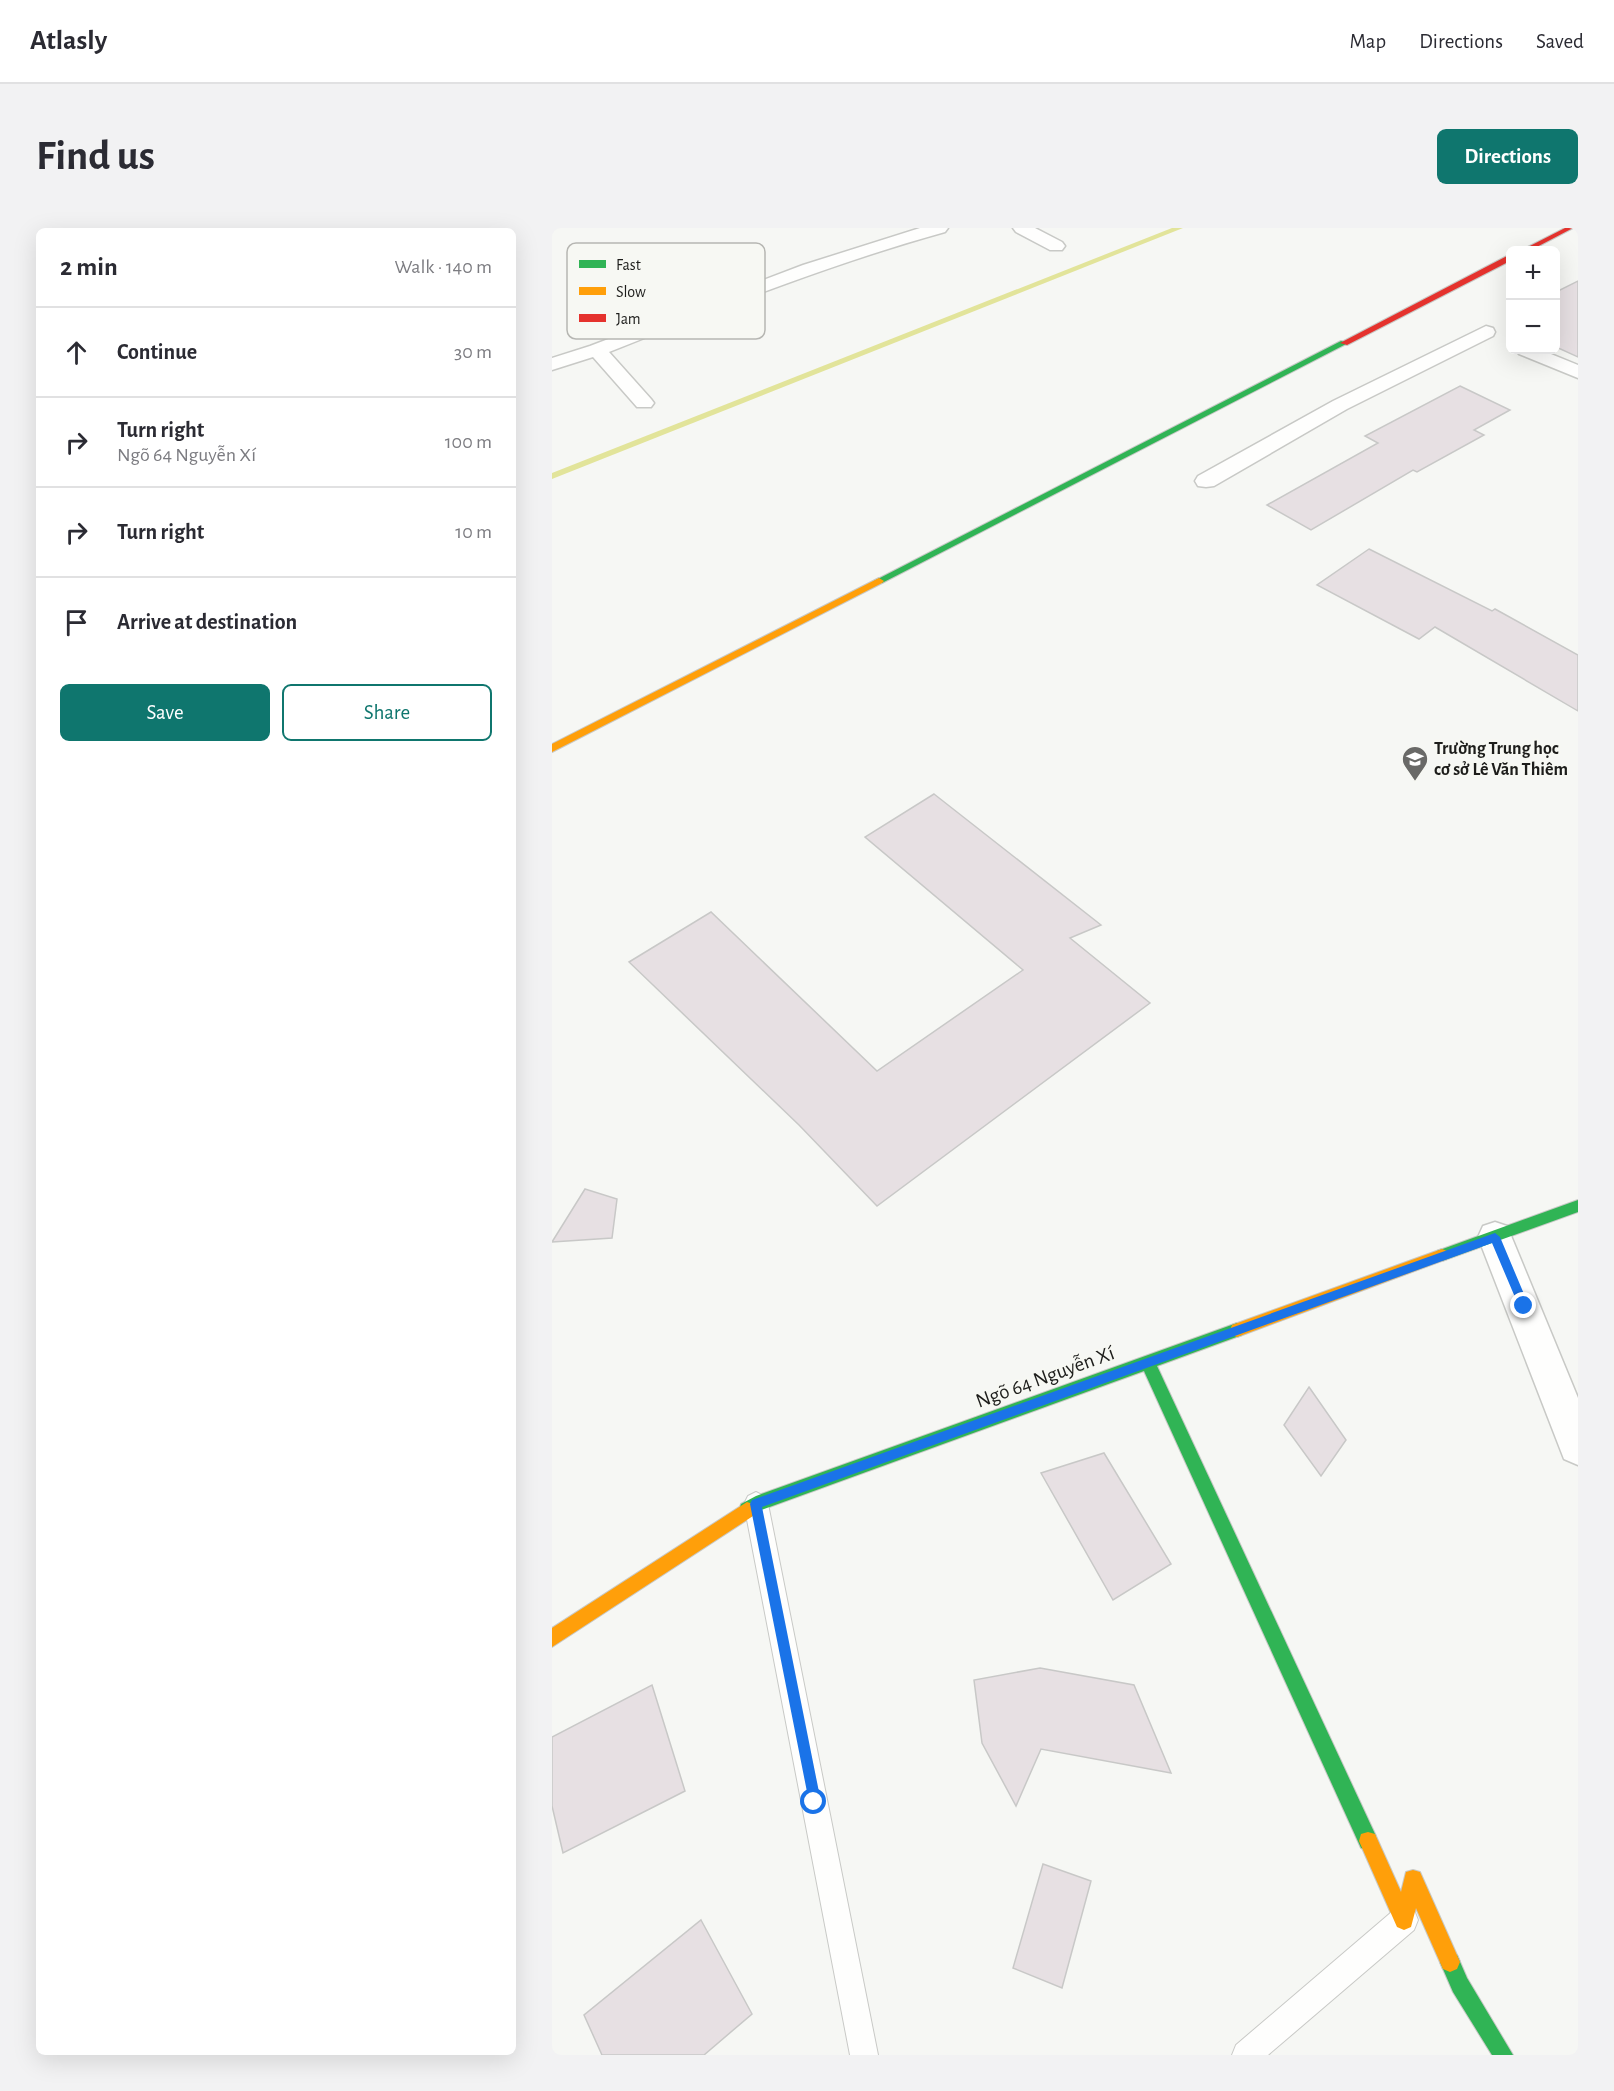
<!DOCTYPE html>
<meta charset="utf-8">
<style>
:root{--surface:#fff;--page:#f2f2f3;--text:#2b2b33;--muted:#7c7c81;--line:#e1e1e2;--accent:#0f766e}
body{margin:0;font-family:"Alegreya Sans",sans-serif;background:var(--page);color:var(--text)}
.controls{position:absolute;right:18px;top:18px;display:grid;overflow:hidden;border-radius:9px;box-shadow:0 6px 24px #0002}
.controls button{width:54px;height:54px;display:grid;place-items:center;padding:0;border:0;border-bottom:2px solid var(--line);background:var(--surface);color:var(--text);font:30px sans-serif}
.stop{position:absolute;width:18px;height:18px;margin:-14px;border:4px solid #1a73e8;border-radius:50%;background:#fff}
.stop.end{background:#1a73e8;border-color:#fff;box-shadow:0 2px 6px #0008}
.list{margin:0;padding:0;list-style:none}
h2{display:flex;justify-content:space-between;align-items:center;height:78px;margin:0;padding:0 24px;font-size:26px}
h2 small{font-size:20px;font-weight:400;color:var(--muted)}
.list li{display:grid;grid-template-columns:39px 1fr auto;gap:18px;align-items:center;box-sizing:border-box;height:90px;padding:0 24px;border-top:2px solid var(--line)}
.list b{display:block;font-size:22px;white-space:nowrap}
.list p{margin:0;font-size:20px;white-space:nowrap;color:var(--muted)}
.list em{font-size:20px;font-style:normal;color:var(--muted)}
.actions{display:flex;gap:12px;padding:18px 24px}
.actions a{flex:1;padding:14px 0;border:2px solid var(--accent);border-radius:9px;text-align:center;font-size:21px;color:var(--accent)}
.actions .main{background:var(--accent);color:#fff}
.icon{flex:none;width:33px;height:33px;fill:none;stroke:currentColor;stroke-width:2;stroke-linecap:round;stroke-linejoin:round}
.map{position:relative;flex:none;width:1026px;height:1827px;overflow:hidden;border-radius:9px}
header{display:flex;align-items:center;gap:36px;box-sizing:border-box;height:84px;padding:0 30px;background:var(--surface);border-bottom:2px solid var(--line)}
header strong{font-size:28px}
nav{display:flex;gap:33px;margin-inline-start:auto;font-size:21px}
.intro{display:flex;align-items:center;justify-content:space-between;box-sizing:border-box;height:144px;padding:0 36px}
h1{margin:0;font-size:42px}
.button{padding:15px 27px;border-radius:9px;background:var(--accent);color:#fff;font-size:21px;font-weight:700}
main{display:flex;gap:36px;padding:0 36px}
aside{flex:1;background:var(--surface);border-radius:9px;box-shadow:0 6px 24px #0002}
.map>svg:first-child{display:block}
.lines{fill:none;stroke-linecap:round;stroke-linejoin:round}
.stream{fill:#e2e49a;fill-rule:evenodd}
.building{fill:#e7e0e3;stroke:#c8c8c7;stroke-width:1.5}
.lane-casing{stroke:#c8c9c6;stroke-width:2}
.street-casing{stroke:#c8c9c6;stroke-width:3}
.fast-casing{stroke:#c8c9c6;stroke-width:2}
.slow-casing{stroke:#c8c9c6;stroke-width:2}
.jam-casing{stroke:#c8c9c6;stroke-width:2}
.lane{fill:#fefefd;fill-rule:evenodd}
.street{fill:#fefefd;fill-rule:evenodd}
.fast{fill:#30b455;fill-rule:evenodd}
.slow{fill:#ff9f0a;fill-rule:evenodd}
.jam{fill:#e5322d;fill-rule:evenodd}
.route{fill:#1a73e8}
.labels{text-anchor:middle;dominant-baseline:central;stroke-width:4.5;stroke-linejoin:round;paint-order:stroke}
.far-poi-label{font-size:18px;font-weight:bold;fill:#1d1d1b;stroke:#f7f8f3;text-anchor:start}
.street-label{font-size:21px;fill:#1d1d1b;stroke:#f7f8f3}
.key{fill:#f7f8f3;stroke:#b6b6b2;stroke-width:1.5}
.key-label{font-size:16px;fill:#1d1d1b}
</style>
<header>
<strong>Atlasly</strong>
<nav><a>Map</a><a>Directions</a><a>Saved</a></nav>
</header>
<div class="intro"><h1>Find us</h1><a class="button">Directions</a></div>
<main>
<aside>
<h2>2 min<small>Walk · 140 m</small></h2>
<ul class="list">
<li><svg class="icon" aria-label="ahead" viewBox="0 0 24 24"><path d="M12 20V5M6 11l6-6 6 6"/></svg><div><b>Continue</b></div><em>30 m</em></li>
<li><svg class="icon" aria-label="right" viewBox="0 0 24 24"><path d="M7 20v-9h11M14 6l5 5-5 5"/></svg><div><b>Turn right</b><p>Ngõ 64 Nguyễn Xí</p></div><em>100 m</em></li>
<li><svg class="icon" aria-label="right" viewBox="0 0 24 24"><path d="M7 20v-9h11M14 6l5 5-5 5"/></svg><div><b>Turn right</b></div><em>10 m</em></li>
<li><svg class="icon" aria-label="arrive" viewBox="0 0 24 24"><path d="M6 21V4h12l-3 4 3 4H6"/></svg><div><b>Arrive at destination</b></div></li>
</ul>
<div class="actions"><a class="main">Save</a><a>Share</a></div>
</aside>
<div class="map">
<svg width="1026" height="1827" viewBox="0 0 1026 1827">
<rect width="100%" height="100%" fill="#f6f7f4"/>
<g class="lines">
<!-- stream -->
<path class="stream" d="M620,0H631L0,251V245Z"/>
</g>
<!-- building -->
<path class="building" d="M1026,53V129L1004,119V64Z
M908,158L958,182L922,202L932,207L865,244L861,242L759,302L715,277L826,215L813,208Z
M817,321L940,383L943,381L1026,427V483L883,399L867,411L765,357Z
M382,566L549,697L518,710L598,775L325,978L247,897L77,734L159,684L325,843L471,742L313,609Z
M33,961L65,971L60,1010L0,1014Z
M757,1159L794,1212L769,1248L732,1197Z
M552,1225L619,1336L561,1372L489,1245Z
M488,1440L582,1457L619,1545L489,1521L464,1578L430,1515L422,1452Z
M100,1457L133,1563L11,1625L0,1578V1509Z
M491,1636L539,1653L510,1760L461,1740Z
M149,1692L200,1786L152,1827H50L32,1787Z"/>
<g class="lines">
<!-- lane casing -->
<g class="lane-casing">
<path id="lane" d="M204,1264L212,1268L216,1276L326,1827H298L192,1276L196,1268Z
M852,1678L862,1682L866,1692L862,1702L716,1827H680L684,1817L842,1682Z"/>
</g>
<!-- street casing -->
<g class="street-casing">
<path id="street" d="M368,0H396L393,4C278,36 168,80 57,124L99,171L102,175L99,179H85L41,129L0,142V130L38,118L251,37Z
M461,0H483L510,14L513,18L510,22H498L464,4Z
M934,98L941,100L943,104L941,108L795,181L662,258L654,259L646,258L643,253L646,248L781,173Z
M964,122H989L1026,137V150L967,126Z
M943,994L955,998L1026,1170V1237L1012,1231L926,1009L931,998Z"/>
</g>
<!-- fast casing -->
<g class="fast-casing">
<path id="fast" d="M789,113L796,115L330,355L322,353Z
M1026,972V984L890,1033L885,1031L883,1027L885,1023Z
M685,1095L690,1097L692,1102L690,1107L605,1138L823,1606L825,1613L823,1620L816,1622L809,1620L592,1143L209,1282L195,1290L189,1288L187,1282L189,1276L204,1268Z
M898,1724L905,1727L915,1750L961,1827H940L901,1764L888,1734L891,1727Z"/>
</g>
<!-- slow casing -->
<g class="slow-casing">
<path id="slow" d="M327,350L332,353L330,355L0,524V516Z
M890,1021L895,1023L897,1027L895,1031L685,1109L680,1107L678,1102L680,1097Z
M195,1274L201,1276L203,1282L201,1288L0,1419V1400Z
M816,1604L823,1606L849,1664L854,1644L861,1642L868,1644L908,1734L905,1741L898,1744L891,1741L864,1680L859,1699L852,1702L845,1699L807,1613L809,1606Z"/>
</g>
<!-- jam casing -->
<g class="jam-casing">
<path id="jam" d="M1013,0H1021L979,22H970Z
M955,28H958V33L795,117L788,115Z"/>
</g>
<!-- lane -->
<use href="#lane" class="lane"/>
<!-- street -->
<use href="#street" class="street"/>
<!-- fast -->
<use href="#fast" class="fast"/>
<!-- slow -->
<use href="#slow" class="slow"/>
<!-- jam -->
<use href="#jam" class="jam"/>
</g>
<!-- route -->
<path class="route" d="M943,1005L948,1009L977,1078L976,1081H968L940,1015L210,1279L269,1574L267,1579L262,1581L258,1579L198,1276L200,1272Z"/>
<!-- icons -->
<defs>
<g id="school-pin" transform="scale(1.35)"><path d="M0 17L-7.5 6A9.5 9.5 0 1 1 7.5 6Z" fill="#696967" stroke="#f7f8f3"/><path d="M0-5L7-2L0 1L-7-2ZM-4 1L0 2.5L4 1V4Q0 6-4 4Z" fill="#fff"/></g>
</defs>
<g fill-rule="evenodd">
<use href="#school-pin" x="863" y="531"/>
</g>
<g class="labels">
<!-- far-poi labels -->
<g class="far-poi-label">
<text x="882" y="521">Trường Trung học<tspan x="882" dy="21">cơ sở Lê Văn Thiêm</tspan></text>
</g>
<!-- street labels -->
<g class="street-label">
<text transform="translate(493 1149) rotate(-20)">Ngõ 64 Nguyễn Xí</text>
</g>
</g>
<!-- legend -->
<rect x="15" y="15" width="198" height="96" rx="9" class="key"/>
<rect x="27" y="32" width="27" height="8" fill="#30b455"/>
<rect x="27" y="59" width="27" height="8" fill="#ff9f0a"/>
<rect x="27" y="86" width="27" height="8" fill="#e5322d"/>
<g class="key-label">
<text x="64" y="42">Fast</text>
<text x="64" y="69">Slow</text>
<text x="64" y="96">Jam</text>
</g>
</svg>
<div class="controls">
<button>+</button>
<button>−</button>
</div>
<div class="stop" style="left:262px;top:1574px"></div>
<div class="stop end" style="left:972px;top:1078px"></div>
</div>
</main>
